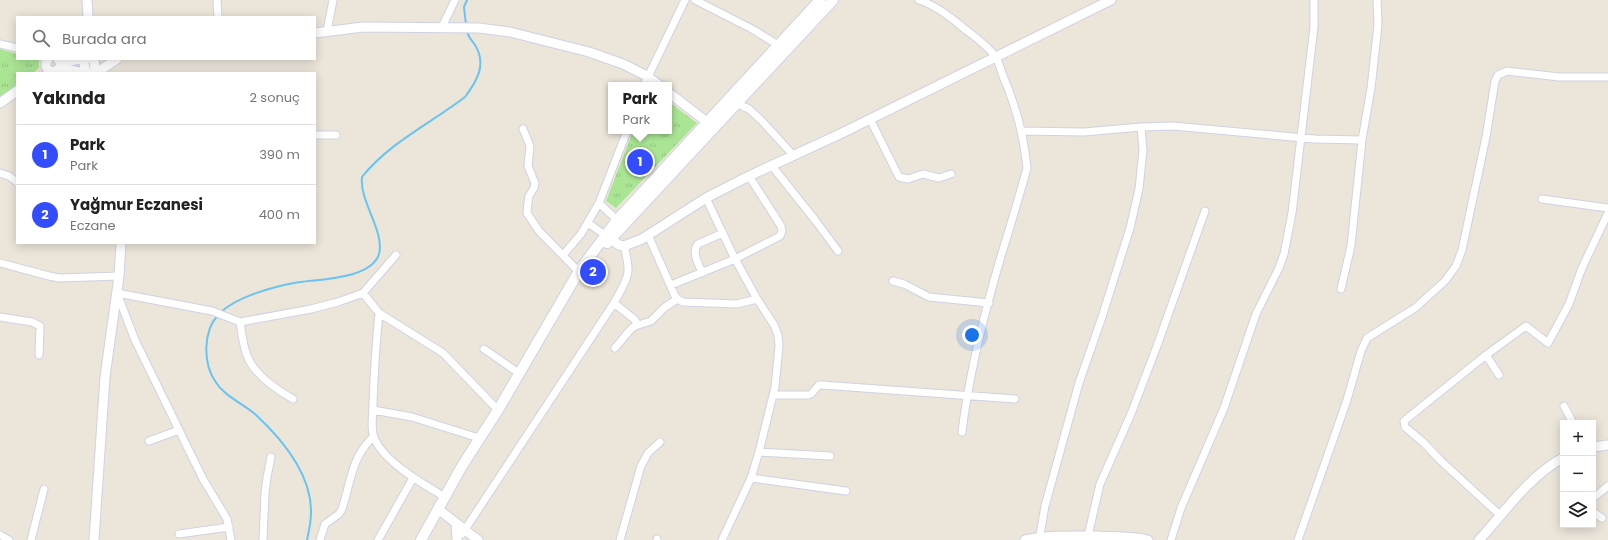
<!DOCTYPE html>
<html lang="tr">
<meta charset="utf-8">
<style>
:root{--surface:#fff;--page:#f2f2f2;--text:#222;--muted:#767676;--line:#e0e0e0;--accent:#344cff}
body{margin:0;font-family:Poppins,sans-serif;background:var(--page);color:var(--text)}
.controls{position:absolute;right:12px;bottom:12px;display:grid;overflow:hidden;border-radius:0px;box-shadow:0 2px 10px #0003}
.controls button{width:36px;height:36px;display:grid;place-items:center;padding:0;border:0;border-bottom:1px solid var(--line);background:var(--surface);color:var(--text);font:20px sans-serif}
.you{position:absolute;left:972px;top:335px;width:14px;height:14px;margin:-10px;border:3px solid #fff;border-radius:50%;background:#1a73e8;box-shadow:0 0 0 6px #1a73e833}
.badge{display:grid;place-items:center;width:26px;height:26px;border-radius:50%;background:var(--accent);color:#fff;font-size:13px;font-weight:700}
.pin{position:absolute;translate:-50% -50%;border:2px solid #fff;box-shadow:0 1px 4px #0006}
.popup{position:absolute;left:608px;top:82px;width:64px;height:52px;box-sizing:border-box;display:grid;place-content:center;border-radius:0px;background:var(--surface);filter:drop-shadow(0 1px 3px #0005);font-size:13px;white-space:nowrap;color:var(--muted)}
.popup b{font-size:15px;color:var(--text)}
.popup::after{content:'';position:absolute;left:50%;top:100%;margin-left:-8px;border:8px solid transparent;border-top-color:var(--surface)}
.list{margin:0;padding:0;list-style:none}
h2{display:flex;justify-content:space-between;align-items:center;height:52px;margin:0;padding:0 16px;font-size:17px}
h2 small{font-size:13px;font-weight:400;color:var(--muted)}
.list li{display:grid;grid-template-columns:26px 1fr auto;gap:12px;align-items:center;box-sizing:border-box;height:60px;padding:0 16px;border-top:1px solid var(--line)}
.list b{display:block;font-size:15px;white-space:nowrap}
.list p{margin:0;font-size:13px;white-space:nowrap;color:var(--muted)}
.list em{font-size:13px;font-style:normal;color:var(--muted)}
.icon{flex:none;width:22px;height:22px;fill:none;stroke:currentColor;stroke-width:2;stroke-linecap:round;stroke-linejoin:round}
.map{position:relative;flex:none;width:1608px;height:540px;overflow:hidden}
.search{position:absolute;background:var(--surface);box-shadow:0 2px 10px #0003;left:16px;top:16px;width:300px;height:44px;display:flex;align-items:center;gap:10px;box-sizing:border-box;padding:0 14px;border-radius:0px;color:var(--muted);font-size:15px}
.panel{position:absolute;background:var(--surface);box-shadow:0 2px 10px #0003;left:16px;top:72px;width:300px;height:172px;border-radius:0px}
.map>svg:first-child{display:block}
.park{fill:url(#park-tufts)}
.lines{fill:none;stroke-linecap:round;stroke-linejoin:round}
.stream{stroke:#69c4f2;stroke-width:2}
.minor-casing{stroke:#cfd2e3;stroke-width:9}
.tertiary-casing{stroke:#cfd2e3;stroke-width:11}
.secondary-casing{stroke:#cfd2e3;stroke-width:12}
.minor{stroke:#fff;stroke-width:7}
.tertiary{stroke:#fff;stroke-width:9}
.secondary{stroke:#fff;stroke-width:10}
</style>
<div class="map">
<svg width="1608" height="540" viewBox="0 0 1608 540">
<defs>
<pattern id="park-tufts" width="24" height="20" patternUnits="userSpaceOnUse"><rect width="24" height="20" fill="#aae594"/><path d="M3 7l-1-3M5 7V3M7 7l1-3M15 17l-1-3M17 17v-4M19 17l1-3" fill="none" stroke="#92c480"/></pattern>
</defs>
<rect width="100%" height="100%" fill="#ece5da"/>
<!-- park -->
<path class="park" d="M0,49L17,54V59L39,60V68L33,73H17V84L0,97Z
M669,102L697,123L616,208L606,201L633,131H669Z"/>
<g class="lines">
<!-- stream -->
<path class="stream" d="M466,25L464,7L467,0
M221,312C237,297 272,287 294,283C316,279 371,280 379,254C385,231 359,201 362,177C389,143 431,123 465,97C477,81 487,64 475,45C471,39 468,37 467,31
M218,315C203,331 203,363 215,381C224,396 242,403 255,414C282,439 312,474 311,513C311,522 309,531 307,540"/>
<!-- minor casing -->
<g class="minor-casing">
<path id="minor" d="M217,0L218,17
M695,0L752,29L778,45
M919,0C935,5 948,15 961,26C972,35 986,44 995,56C999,62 1001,70 1003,76C1016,106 1024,136 1027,168C1019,198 1010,227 1001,256C984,314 969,373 962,432
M442,27L455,0
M327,31L333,0
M0,44L17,48
M644,85L685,0
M734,102L749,109L762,121L794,156
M870,119L899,177L908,179L923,174L939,178L951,174
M523,129L530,146L528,166L535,183L534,188L529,196L528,202L527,213L539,231L581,274
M1022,131L1084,132L1141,127L1173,126L1315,139L1362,140
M315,135H336
M772,166L815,220L838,251
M0,173L9,176L17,182
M706,198L735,259L757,299L774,325L778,335L779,346L775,387L759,452L751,478L722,540
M1542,199L1608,208
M599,203L617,220
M588,223L605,235
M648,235L675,296L679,300L683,302L737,304L757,299
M563,255L581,234L599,203L627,131
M0,263L49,276L59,278L119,276
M702,273C699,264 691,253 698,244L723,233
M893,281L904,284L929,297L989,303
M671,285L735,259L780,236L782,231L781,226L749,176
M1341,289L1351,246L1362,140L1371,88L1378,25L1377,0
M117,293L212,311L240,322L311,309L338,302L363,293L396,255
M117,293L135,340L203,479L227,519L231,540
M363,293L379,313L443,353L498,410
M614,303L634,319L638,325
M379,313C376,343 374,374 373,404C373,415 370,430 375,440C386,463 423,484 445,497
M0,317L32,322L40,326L39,355
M240,322C242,334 243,347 248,358C256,376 277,390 293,399
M615,348L630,330L635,326L651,321L664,308L677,299
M484,349L520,374
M1486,355L1499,375
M773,395H808L811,394L819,385H822L1015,399
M1564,406L1573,423
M373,410L412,417L479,438
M149,441L179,430
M759,452L830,456
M751,478L846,491
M1593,498L1608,486
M1593,512L1602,518
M1501,516L1441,461L1424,443L1405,427L1404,421L1486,355L1526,326L1548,343L1569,304L1582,268L1608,213
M179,534L229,527
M462,534L614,303C628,277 632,276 624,246
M0,535L9,540
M31,540L44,489
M263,540L265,493L267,477L271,457
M320,540L325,524L339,514L342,509C351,482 351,458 373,437
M378,540L413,478
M620,540L641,466L648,453L660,442
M657,540V539
M1039,540L1045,506L1079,383L1102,317L1130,228L1139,189L1143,150L1141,127
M1087,540L1100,484L1131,414L1157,346L1205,211
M1171,540L1181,508L1224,408L1256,314L1279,268L1284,254L1292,213L1314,27V0
M1298,540L1347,400L1361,351L1367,338L1415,308L1445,281L1456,266L1462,250L1486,137L1495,81L1498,75L1507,71L1559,77H1608"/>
</g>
<!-- tertiary casing -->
<g class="tertiary-casing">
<path id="tertiary" d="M87,0L88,17
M315,33L363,27L479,28L510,32L589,52L623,64L647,76L659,85
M48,59C44,65 46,71 54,72L60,68L61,63L58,59
M94,59L95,69L94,73
M61,63L79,59
M60,68L84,73
M86,73L84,63L86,59
M92,73L102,69L117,59
M669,93L707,122
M0,103L17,91
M605,235L619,245L624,246L642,239L706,198L749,176L840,134L1111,0
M1593,447L1608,445
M438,509L478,540
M456,523L457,540
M94,540L105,377L119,276L121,243
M1025,540C1049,535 1074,536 1099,536C1116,537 1132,536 1148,540
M1479,540C1504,513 1530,475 1563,458"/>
</g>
<!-- secondary casing -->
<g class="secondary-casing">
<path id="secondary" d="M607,243L833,0
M421,540L462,466L498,410L579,271L617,220L820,0"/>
</g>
<!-- minor -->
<use href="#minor" class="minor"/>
<!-- tertiary -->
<use href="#tertiary" class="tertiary"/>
<!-- secondary -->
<use href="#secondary" class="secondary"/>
</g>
</svg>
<div class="controls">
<button>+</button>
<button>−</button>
<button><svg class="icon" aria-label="layers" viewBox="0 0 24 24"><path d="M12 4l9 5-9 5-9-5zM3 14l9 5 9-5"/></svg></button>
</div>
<div class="you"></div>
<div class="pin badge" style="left:640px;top:162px">1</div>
<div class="popup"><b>Park</b>Park</div>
<div class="pin badge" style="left:593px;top:272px">2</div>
<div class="search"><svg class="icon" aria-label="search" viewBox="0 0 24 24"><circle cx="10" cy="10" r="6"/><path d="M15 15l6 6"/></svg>Burada ara</div>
<section class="panel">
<h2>Yakında<small>2 sonuç</small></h2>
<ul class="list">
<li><span class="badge">1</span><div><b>Park</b><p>Park</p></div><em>390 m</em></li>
<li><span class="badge">2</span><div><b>Yağmur Eczanesi</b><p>Eczane</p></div><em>400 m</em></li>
</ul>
</section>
</div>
